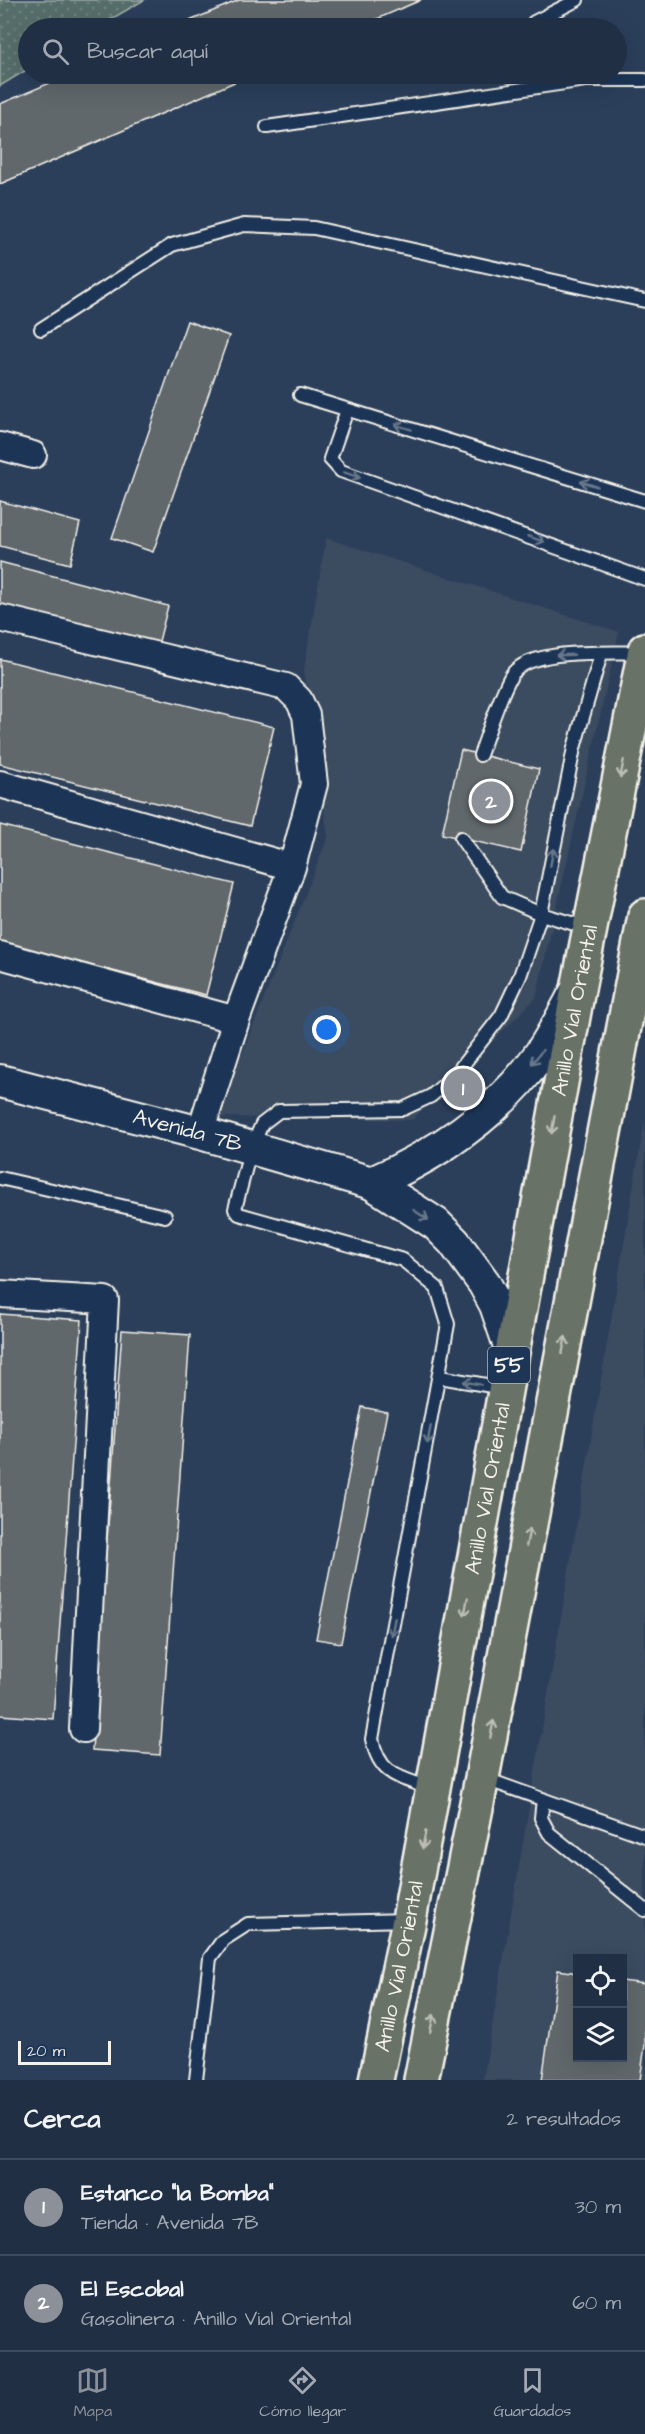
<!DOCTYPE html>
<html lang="es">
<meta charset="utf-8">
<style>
:root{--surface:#202f44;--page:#28374b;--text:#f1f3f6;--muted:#a2a9b2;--line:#3d4a5d;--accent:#8c9099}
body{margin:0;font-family:"Architects Daughter",sans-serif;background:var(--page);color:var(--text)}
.controls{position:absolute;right:18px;bottom:18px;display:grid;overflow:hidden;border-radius:0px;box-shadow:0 6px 24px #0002}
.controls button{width:54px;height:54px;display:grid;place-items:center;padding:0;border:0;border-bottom:2px solid var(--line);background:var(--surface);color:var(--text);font:30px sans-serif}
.scale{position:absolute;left:18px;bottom:15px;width:93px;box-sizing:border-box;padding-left:6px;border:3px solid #f4f1e8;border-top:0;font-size:16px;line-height:21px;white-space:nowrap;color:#f4f1e8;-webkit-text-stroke:4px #1d3557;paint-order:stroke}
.you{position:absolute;left:327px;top:1030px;width:21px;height:21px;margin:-15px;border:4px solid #fff;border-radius:50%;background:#1a73e8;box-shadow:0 0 0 9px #1a73e833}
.badge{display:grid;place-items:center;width:39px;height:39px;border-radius:50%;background:var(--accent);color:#fff;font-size:20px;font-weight:700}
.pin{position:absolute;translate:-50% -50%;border:3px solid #fff;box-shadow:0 2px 6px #0006}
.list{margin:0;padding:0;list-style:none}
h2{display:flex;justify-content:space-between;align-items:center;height:78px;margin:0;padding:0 24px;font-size:26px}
h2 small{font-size:20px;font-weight:400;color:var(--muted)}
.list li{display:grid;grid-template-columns:39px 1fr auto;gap:18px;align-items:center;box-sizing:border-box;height:96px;padding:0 24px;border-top:2px solid var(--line)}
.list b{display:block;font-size:22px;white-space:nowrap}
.list p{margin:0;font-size:20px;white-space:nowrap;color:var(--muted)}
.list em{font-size:20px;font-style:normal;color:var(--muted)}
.icon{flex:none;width:33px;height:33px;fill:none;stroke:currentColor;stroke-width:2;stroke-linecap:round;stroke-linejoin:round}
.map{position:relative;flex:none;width:645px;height:2080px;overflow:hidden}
.search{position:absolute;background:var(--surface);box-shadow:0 6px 24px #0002;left:18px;right:18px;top:18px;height:66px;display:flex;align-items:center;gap:15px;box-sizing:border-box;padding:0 21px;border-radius:33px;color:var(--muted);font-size:22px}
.sheet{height:270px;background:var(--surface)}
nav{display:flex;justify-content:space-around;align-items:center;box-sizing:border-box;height:84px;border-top:2px solid var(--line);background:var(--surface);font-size:16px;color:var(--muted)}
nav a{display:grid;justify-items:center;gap:3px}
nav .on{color:var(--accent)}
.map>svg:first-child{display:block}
.built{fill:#3b4b60;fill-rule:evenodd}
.grass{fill:url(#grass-dots);stroke:#a5b0aa;stroke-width:1.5}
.building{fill:#61676c;stroke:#f4f1e8;stroke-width:1.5}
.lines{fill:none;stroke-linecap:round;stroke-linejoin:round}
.service-casing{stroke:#f4f1e8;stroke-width:16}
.minor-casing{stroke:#f4f1e8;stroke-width:30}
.tertiary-casing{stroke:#f4f1e8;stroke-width:36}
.trunk-casing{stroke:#f4f1e8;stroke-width:38}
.service{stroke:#1d3557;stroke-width:12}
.minor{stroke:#1d3557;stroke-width:26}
.tertiary{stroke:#1d3557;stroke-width:32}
.trunk{stroke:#697266;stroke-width:33}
.oneway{stroke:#68778a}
.oneway2{stroke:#bcbeb4}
.labels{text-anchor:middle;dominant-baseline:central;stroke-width:5;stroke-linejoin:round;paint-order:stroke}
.shield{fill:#1d3557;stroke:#b4b9bc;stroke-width:1.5}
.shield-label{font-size:21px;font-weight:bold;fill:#f4f1e8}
.street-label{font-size:22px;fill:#f4f1e8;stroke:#1d3557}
</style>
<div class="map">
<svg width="645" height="2080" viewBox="0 0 645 2080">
<defs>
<pattern id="grass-dots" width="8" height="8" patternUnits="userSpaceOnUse" patternTransform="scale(1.5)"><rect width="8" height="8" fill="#566e6b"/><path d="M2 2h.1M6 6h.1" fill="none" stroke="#6f8380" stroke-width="1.8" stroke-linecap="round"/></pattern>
</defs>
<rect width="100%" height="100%" fill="#2b3f5b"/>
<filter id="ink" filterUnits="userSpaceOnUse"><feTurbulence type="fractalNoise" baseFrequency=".0167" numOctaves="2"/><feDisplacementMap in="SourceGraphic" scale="12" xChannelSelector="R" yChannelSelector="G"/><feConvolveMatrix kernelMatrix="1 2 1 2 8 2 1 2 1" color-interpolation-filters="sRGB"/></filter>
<g filter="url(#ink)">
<!-- built -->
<path class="built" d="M326,538L619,632L536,998L412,1120L217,1117L328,837L304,669Z
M645,1118V2080H483ZM578,1958H622V2058H578Z"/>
<!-- grass -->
<path class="grass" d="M0,0H144L96,28H28V69L0,86Z"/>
<!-- building -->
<path class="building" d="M239,0H421L356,28H173Z
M71,74H253L0,184V104Z
M187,321L229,336L153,552L112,538Z
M0,501L80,523L70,564L0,546Z
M0,562L168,606L157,649L0,609Z
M0,659L274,727L250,826L0,764Z
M461,750L539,769L521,852L442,834Z
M0,825L234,884L206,995L0,942Z
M0,1314L82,1320L53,1719L0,1715Z
M122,1330L190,1335L160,1755L92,1750Z
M362,1407L387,1412L341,1643L316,1639Z
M558,1970L578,1973V2058H622V1981L645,1984V2045L640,2080H542Z"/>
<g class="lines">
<!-- service casing -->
<g class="service-casing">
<path id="service" d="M534,28V22L577,0
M267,127L585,80H645
M41,329L172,245L244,225L314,228L645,301
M300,395L645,501
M347,410L330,459L341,471L645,579
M480,755C487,736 503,686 513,673C533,647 612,654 643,652
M461,838L502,897L541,914L588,928
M0,1178L165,1216
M440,1377L503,1388
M483,1778L645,1836
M432,1789C400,1777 380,1777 372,1739L448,1324L437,1288L403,1260L239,1214L235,1209L251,1148L262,1124L279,1111L403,1109L431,1096L455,1075L501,1016L520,976L541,914L574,748L601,654
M543,1799L541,1818L549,1833L645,1910
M196,2080L210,1958L223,1940L248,1924L408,1920"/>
</g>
<!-- minor casing -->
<g class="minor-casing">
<path id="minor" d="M0,446L33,455
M0,618L286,687L299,700L306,715L314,784L292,867L236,1020L200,1133
M0,784L292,867
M0,955L236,1020
M0,1294L105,1300L83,1729"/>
</g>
<!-- tertiary casing -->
<g class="tertiary-casing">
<g id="tertiary">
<path id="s1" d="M0,1081L200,1133L372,1183L436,1224L454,1242L484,1283L496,1305L512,1352"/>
<path d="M372,1183C438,1154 499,1113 541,1053C553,1035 564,1014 575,994"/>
</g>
</g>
<!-- trunk casing -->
<g class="trunk-casing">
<g id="trunk">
<path id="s2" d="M376,2080L409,1920L578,989L645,650"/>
<path d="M421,2080L482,1778L645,916"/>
</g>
</g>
<!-- service -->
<use href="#service" class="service"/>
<!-- minor -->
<use href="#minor" class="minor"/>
<!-- tertiary -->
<use href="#tertiary" class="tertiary"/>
<!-- trunk -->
<use href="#trunk" class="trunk"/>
</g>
<!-- one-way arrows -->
<defs><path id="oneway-shaft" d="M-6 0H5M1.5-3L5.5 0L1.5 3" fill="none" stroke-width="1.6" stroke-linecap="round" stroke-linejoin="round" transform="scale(1.5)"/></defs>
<g class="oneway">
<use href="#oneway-shaft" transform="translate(403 427) rotate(-163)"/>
<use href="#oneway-shaft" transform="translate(352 475) rotate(19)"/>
<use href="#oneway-shaft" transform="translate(589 484) rotate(-163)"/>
<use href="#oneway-shaft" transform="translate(536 539) rotate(19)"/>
<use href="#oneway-shaft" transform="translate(565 655) rotate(178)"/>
<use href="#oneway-shaft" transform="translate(552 857) rotate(-79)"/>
<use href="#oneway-shaft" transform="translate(537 1057) rotate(128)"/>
<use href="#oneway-shaft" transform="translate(421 1215) rotate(33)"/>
<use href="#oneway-shaft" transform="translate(472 1383) rotate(-170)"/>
<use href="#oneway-shaft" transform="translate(429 1435) rotate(101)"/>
<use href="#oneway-shaft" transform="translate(393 1627) rotate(101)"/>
</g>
<g class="oneway2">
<use href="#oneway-shaft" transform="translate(622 769) rotate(101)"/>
<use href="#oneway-shaft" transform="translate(553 1125) rotate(100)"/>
<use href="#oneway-shaft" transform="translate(564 1345) rotate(-79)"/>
<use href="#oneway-shaft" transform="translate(528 1537) rotate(-79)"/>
<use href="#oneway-shaft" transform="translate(466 1607) rotate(100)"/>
<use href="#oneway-shaft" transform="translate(492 1729) rotate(-79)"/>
<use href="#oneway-shaft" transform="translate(424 1840) rotate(100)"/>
<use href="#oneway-shaft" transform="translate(432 2023) rotate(-78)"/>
</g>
</g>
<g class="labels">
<!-- shield labels -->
<rect class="shield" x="488" y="1347" width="42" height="36" rx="4.5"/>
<g class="shield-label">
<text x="509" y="1365">55</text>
</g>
<!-- street labels -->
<g class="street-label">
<text stroke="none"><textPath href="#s2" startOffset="1088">Anillo Vial Oriental</textPath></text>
<text stroke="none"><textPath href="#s1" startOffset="194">Avenida 7B</textPath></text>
<text stroke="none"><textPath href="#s2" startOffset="602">Anillo Vial Oriental</textPath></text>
<text stroke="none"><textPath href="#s2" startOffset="116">Anillo Vial Oriental</textPath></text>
</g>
</g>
</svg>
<div class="controls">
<button><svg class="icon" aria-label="locate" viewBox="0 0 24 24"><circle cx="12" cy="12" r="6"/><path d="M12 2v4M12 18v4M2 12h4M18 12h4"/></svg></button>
<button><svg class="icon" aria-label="layers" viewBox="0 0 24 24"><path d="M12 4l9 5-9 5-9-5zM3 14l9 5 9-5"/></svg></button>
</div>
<div class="scale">20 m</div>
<div class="you"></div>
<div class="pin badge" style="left:463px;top:1088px">1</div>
<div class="pin badge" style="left:491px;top:801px">2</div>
<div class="search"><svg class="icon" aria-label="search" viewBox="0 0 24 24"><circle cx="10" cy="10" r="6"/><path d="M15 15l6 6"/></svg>Buscar aquí</div>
</div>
<section class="sheet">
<h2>Cerca<small>2 resultados</small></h2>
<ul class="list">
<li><span class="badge">1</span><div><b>Estanco &quot;la Bomba&quot;</b><p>Tienda · Avenida 7B</p></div><em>30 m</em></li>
<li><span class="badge">2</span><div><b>El Escobal</b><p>Gasolinera · Anillo Vial Oriental</p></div><em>60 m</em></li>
</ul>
</section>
<nav>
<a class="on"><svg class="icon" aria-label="map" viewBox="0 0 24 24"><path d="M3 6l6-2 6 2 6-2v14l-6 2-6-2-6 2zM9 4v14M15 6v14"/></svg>Mapa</a>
<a><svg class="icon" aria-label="directions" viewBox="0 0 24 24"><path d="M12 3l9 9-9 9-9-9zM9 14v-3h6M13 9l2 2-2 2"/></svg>Cómo llegar</a>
<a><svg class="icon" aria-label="saved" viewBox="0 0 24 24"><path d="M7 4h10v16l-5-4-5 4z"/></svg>Guardados</a>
</nav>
